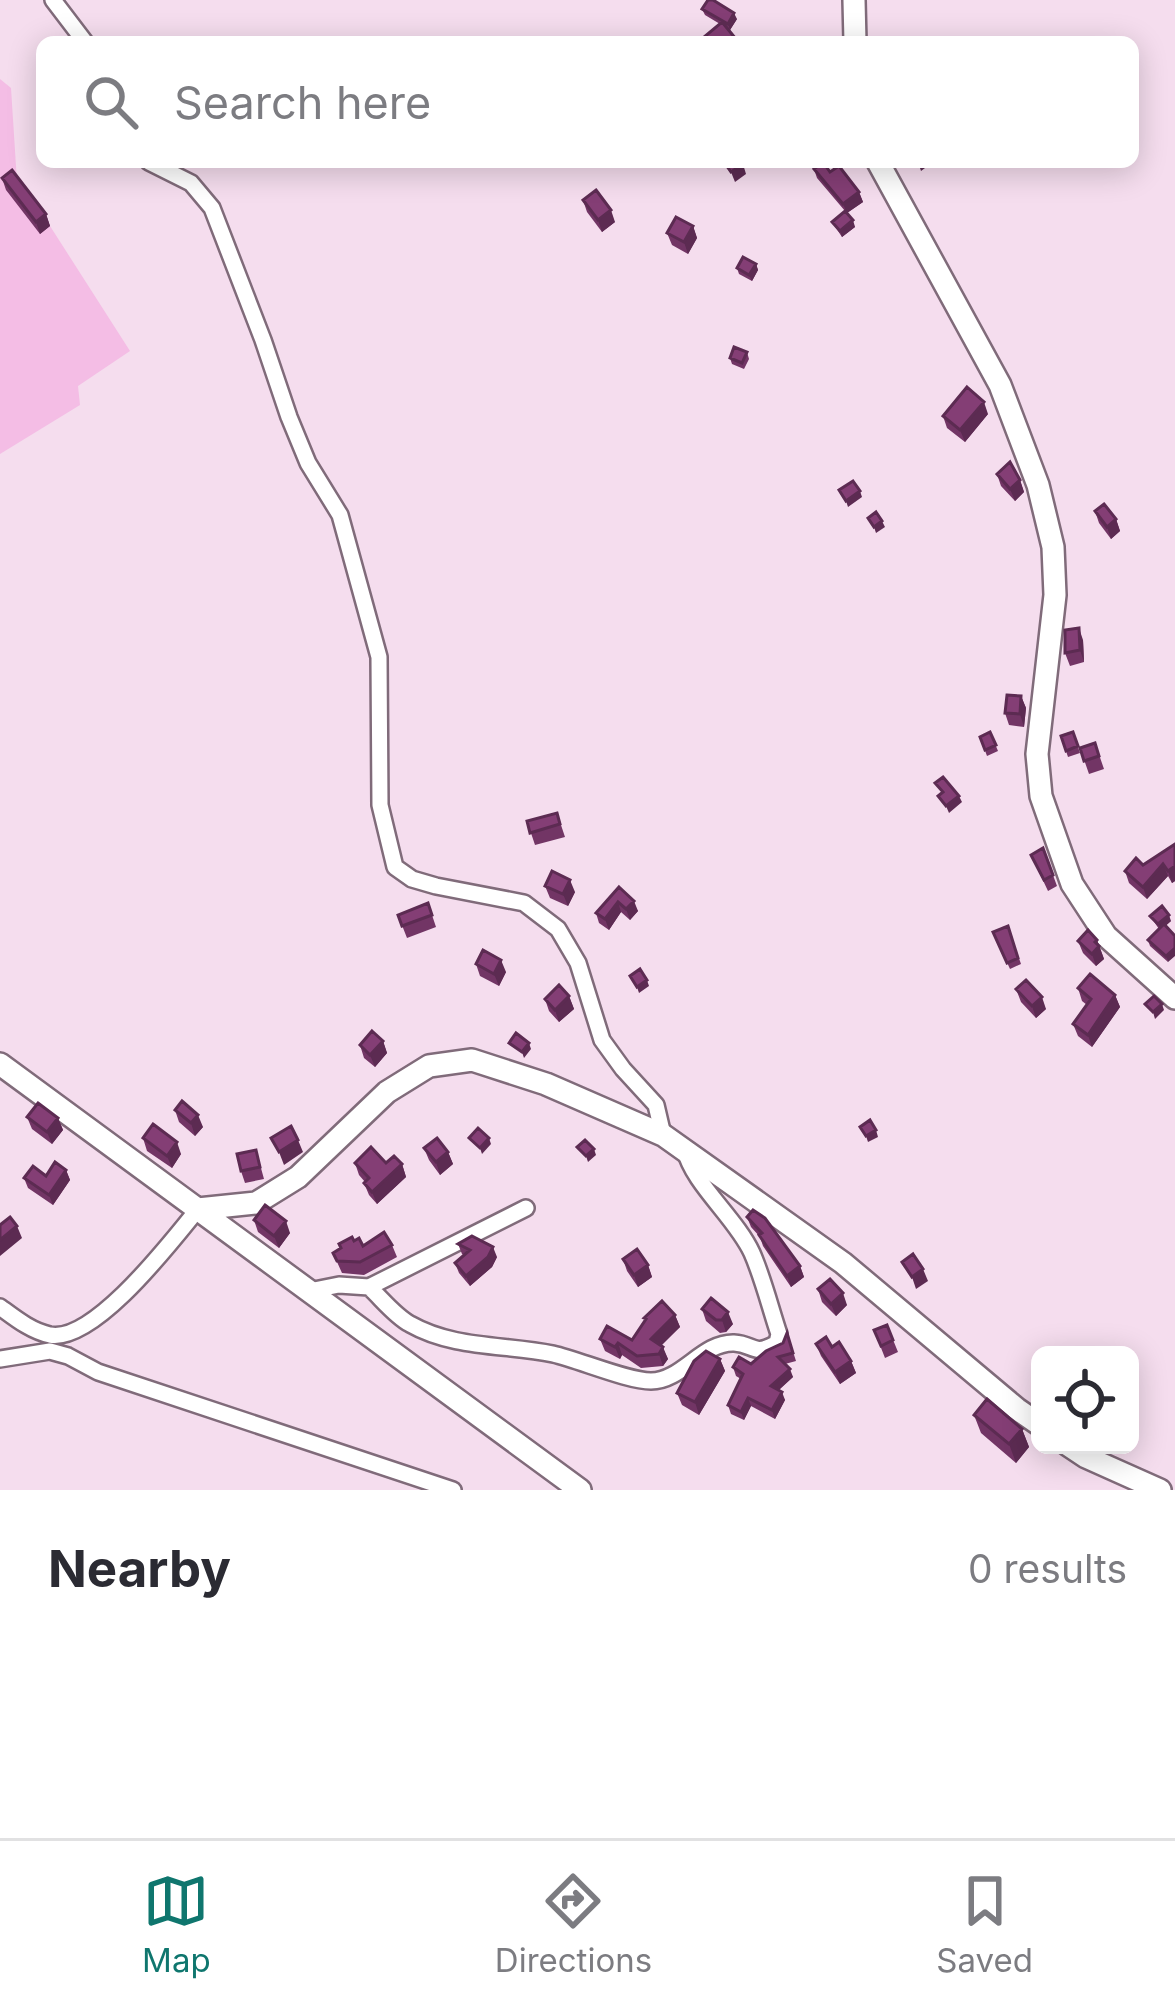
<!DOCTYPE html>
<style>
:root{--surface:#fff;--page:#f7f7f7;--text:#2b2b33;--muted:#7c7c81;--line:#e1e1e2;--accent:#0f766e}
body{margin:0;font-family:Inter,sans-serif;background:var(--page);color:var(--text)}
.controls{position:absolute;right:36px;bottom:36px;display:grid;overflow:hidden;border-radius:18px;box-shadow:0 6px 30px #0003}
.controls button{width:108px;height:108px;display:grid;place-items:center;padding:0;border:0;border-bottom:3px solid var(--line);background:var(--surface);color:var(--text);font:60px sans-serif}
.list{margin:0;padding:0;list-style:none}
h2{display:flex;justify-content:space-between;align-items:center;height:156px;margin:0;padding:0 48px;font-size:51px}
h2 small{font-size:39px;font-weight:400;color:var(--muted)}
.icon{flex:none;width:66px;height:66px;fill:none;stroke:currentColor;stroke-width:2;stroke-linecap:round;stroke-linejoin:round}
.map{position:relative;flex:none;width:1175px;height:1490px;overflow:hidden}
.search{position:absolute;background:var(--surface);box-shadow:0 6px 30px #0003;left:36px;right:36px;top:36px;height:132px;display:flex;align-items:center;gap:30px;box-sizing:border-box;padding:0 42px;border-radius:18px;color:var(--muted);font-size:45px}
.sheet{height:348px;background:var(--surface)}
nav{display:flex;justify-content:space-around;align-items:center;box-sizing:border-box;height:168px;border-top:3px solid var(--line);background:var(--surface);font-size:33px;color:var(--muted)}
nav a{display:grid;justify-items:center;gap:6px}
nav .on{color:var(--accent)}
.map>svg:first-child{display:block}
.green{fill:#f4bde5}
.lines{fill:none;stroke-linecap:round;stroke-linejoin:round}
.street-casing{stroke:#806b7a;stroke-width:20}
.secondary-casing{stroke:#806b7a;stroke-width:26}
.street{stroke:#fff;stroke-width:15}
.secondary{stroke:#fff;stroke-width:21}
.wall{fill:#723565}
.shaded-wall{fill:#5c2b52}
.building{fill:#843e75;stroke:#5c2b52;stroke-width:3}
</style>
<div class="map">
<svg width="1175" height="1490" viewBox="0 0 1175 1490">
<rect width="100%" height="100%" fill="#f5ddee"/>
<!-- green -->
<path class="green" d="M0,79L11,88L17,182L50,226L130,351L78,386L80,405L0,454Z"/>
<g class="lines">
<!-- street casing -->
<g class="street-casing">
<path id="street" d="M53,0L85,42
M149,162L191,183L212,208L263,340L289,417L308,463L340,515L379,657L380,805L395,867L412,879L436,886L524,903L558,929L578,963L602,1040L623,1069L656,1105L663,1135
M369,1287L526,1208
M309,1291L339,1285L369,1287C382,1299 395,1316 410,1324C454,1349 505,1344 553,1354C579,1360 628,1381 651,1381C682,1381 702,1342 734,1343C755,1344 752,1357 777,1343L779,1334C770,1307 763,1278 752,1253C736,1218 693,1184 685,1150
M0,1307C15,1318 31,1331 50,1335C94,1343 171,1242 198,1209
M0,1359L50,1351L68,1356L98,1372L453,1490"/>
</g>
<!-- secondary casing -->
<g class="secondary-casing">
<path id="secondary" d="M854,0L855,42
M878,162L1000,385L1038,485L1053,547L1055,595L1037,754L1041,796L1072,884L1106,936L1175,998
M0,1064L580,1490
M198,1209L256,1203L298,1177L387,1092L429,1066L472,1060L546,1084L663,1135L843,1263L1017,1409L1040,1425
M1068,1445L1086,1457L1160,1490"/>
</g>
<!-- street -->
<use href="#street" class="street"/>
<!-- secondary -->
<use href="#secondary" class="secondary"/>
</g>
<!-- wall -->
<path class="wall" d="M702,9L737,19L730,30L738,42H705L704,37L720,24L705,15Z
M814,169L830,172L859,192L863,202L847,213L855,227L842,237L832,222L845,211L817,178Z
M2,178L46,214L50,226L40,234L6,190Z
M583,200L615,222L602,232L587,212Z
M693,226L697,238L688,254L672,245L667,233Z
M756,264L758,270L752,281L739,274L737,268Z
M747,352L749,359L744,369L732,364L730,358Z
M988,414L965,442L947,428L943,416Z
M997,474L1020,480L1024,492L1015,501L1001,486Z
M1095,511L1116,519L1120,531L1111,539L1099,523Z
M1083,640L1084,662L1070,666L1065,653Z
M1021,696L1026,708L1024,727L1009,725L1005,713Z
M990,732L998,751L987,756L980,737Z
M1073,732L1080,753L1068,757L1061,736Z
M1095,743L1104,769L1089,774L1080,748Z
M557,813L565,837L535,845L527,821Z
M1175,844V881L1172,883L1168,876L1147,899L1129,883L1125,871L1143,865Z
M1043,848L1057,886L1048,891L1031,855Z
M545,886L575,892L568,906L550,898Z
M619,887L638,911L630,920L621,912L609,930L599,923L596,913Z
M428,903L436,927L407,938L398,915Z
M1150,916L1171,921L1165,926L1168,962L1150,946L1148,940L1159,929Z
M1008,926L1021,964L1010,969L993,932Z
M1097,940L1104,959L1096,966L1083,953L1078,941Z
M476,964L506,972L499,986L480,976Z
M1078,988L1115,995L1120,1007L1092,1047L1078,1036L1073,1024L1087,1005L1082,1001Z
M1016,989L1046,1009L1036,1018L1021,1002Z
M569,996L574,1009L559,1022L549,1011L545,999Z
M383,1041L387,1053L375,1067L364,1058L360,1045Z
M175,1110L203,1127L195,1136L179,1122Z
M27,1117L58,1118L63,1130L52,1144L32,1129Z
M143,1138L181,1154L172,1168L147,1151Z
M424,1148L448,1152L453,1164L440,1175L429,1160Z
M256,1150L264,1179L245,1183L241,1171Z
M355,1163L402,1164L406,1177L377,1204L369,1195L364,1183L365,1182L359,1175Z
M66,1170L70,1180L53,1205L28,1188L24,1178L46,1176Z
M747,1217L800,1266L804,1277L791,1287L763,1246L760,1237L751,1227Z
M254,1220L290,1233L279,1248L258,1232Z
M354,1241L363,1246L392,1245L397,1257L364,1275L342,1273L333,1253Z
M458,1244L497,1257L492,1267L470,1286L459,1273L455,1263L464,1255L462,1254Z
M623,1259L648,1265L652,1277L638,1287L627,1271Z
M818,1289L847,1305L836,1316L822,1302Z
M702,1309L733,1324L726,1332L720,1333L706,1321Z
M675,1315L680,1327L661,1345L668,1359L663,1366L641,1368L622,1355L620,1359L605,1351L600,1339L632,1340Z
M887,1325L898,1352L885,1358L874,1330Z
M787,1333L796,1361L785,1364L793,1377L779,1390L785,1400L775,1419L751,1406L744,1420L731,1414L728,1405L741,1379L736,1376L733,1367L751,1364L783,1343Z
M816,1344L832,1347L851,1361L856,1373L840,1384L821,1356Z
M720,1359L725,1371L699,1415L682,1405L677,1393Z
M974,1415L1022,1429L1029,1447L1016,1463L981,1433Z"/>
<!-- shaded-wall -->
<path class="shaded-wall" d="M734,13L737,19L730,30L728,24Z
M918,162H933L921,171Z
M743,164L746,174L735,182L731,172Z
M859,192L863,202L847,213L843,204Z
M611,210L615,222L602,232L598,220Z
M46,214L50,226L40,234L36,222Z
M853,220L855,227L842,237L840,231Z
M693,226L697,238L688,254L684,242Z
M756,264L758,270L752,281L749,275Z
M984,402L988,414L965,442L960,430Z
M1020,480L1024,492L1015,501L1010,489Z
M860,491L862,497L848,507L846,501Z
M1116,519L1120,531L1111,539L1107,527Z
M882,521L885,527L876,533L874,527Z
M1079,628L1083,640L1084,662L1080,650Z
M1021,696L1026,708L1024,727L1020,714Z
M959,796L962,802L949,813L946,806Z
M1163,864L1168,876L1147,899L1143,887Z
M1175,866V881L1172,883L1168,871Z
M570,880L575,892L568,906L563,894Z
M634,901L638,911L630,920L626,909Z
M618,902L621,912L609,930L605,919Z
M1169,915L1171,921L1160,931L1158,924Z
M1097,940L1104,959L1096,966L1092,954Z
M1175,948V956L1168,962L1166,956Z
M501,960L506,972L499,986L494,974Z
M647,980L649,986L639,993L637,987Z
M1115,995L1120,1007L1092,1047L1088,1035Z
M569,996L574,1009L559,1022L555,1010Z
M1042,997L1046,1009L1036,1018L1032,1006Z
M1162,1004L1164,1010L1155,1019L1153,1012Z
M383,1041L387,1053L375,1067L370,1055Z
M529,1043L531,1049L524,1058L522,1052Z
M198,1115L203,1127L195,1136L191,1123Z
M58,1118L63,1130L52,1144L47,1132Z
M876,1130L878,1137L868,1142L866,1136Z
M489,1138L491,1144L482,1154L480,1148Z
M298,1140L303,1152L284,1165L279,1152Z
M177,1142L181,1154L172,1168L167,1156Z
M594,1149L596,1155L588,1162L586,1156Z
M448,1152L453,1164L440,1175L436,1162Z
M402,1164L406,1177L377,1204L372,1192Z
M66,1170L70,1180L53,1205L49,1195Z
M286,1221L290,1233L279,1248L274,1236Z
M17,1226L22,1238L0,1256V1240Z
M493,1247L497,1257L492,1267L470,1286L466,1276Z
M648,1265L652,1277L638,1287L634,1275Z
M800,1266L804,1277L791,1287L787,1276Z
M923,1269L928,1281L916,1289L912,1277Z
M843,1293L847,1305L836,1316L831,1304Z
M728,1312L733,1324L726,1332L722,1320Z
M675,1315L680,1327L656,1351L651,1339Z
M618,1343L622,1355L620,1359L615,1347Z
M663,1347L668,1359L663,1366L659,1354Z
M720,1359L725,1371L699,1415L695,1402Z
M851,1361L856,1373L840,1384L835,1372Z
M790,1369L793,1377L774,1394L771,1386Z
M782,1392L785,1400L775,1419L772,1410Z
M748,1398L751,1406L744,1420L741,1412Z
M1022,1429L1029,1447L1016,1463L1009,1444Z"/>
<!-- building -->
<path class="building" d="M708,0H713L734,13L728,24L702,9Z
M722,22L736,39L732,42H707L704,37Z
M724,162H741L743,164L731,172Z
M823,162L830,172L839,166L859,192L843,204L814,169Z
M12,170L46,214L36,222L2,178Z
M596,190L611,210L598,220L583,200Z
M845,211L853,220L840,231L832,222Z
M676,217L693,226L684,242L667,233Z
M743,257L756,264L749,275L737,268Z
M734,347L747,352L742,363L730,358Z
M967,387L984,402L960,430L943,416Z
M1010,462L1020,480L1010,489L997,474Z
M853,481L860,491L846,501L839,490Z
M1104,504L1116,519L1107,527L1095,511Z
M876,512L882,521L874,527L868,518Z
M1079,628L1080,650L1065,653V630Z
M1007,695L1021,696L1020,714L1005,713Z
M990,732L996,745L985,750L980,737Z
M1073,732L1078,746L1066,751L1061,736Z
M1095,743L1099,756L1084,761L1080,748Z
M943,777L959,796L946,806L938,796L943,792L935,783Z
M557,813L560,824L530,833L527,821Z
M1175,844V866L1168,871L1163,864L1143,887L1125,871L1136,858L1143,865Z
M1043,848L1053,875L1044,880L1031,855Z
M552,871L570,880L563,894L545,886Z
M619,887L634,901L626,909L618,902L605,919L596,913Z
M428,903L432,915L402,926L398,915Z
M1162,906L1169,915L1158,924L1150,916Z
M1164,924L1175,936V948L1166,956L1148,940Z
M1008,926L1018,958L1007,963L993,932Z
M1088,930L1097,940L1095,942L1099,946L1092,954L1078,941Z
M483,950L501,960L494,974L476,964Z
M640,969L647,980L637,987L630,976Z
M1090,974L1115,995L1088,1035L1073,1024L1091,999L1078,988Z
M1026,980L1042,997L1032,1006L1016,989Z
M559,985L569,996L555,1010L545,999Z
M1154,996L1162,1004L1153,1012L1145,1004Z
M372,1031L383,1041L370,1055L360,1045Z
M516,1033L529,1043L522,1052L509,1043Z
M182,1101L198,1115L191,1123L175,1110Z
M38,1103L58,1118L47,1132L27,1117Z
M870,1120L876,1130L866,1136L860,1127Z
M153,1124L177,1142L167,1156L143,1138Z
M291,1126L298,1140L279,1152L271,1138Z
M478,1128L489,1138L480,1148L469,1138Z
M437,1138L448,1152L436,1162L424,1148Z
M585,1140L594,1149L586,1156L577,1147Z
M371,1147L386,1163L394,1156L402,1164L372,1192L364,1183L369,1178L355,1163Z
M256,1150L260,1167L241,1171L237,1154Z
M55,1162L66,1170L49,1195L24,1178L33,1166L46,1176Z
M265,1205L286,1221L274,1236L254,1220Z
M753,1210L765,1218L800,1266L787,1276L759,1235L762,1233L747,1217Z
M10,1217L17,1226L0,1240V1225Z
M384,1232L392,1245L360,1262L337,1261L333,1253L341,1248L339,1244L352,1237L354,1241L359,1238L363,1246Z
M472,1236L493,1247L488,1257L466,1276L455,1263L470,1250L458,1244Z
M637,1249L648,1265L634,1275L623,1259Z
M913,1254L923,1269L912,1277L902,1262Z
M830,1279L843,1293L831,1304L818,1289Z
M711,1298L728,1312L722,1320H716L702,1309Z
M662,1301L675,1315L651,1339L663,1347L659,1354L637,1356L618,1343L615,1347L600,1339L607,1326L632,1340L646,1319L644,1318Z
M887,1325L893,1340L881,1346L874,1330Z
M787,1333L793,1353L778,1357L790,1369L771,1386L782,1392L772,1410L748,1398L741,1412L728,1405L743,1374L733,1367L739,1357L751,1364L766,1351L783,1343Z
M826,1337L832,1347L839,1342L851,1361L835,1372L816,1344Z
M706,1351L720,1359L695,1402L677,1393L694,1361Z
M987,1399L1022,1429L1009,1444L974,1415Z"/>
</svg>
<div class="controls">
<button><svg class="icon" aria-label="locate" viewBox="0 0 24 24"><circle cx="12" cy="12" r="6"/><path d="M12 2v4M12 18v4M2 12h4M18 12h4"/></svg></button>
</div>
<div class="search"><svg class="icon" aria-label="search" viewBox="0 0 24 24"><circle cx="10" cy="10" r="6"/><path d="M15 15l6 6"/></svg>Search here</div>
</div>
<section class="sheet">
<h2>Nearby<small>0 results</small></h2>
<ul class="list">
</ul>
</section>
<nav>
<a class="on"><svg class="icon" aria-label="map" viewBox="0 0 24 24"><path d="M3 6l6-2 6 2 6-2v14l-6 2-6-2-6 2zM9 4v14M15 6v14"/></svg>Map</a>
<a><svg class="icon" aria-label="directions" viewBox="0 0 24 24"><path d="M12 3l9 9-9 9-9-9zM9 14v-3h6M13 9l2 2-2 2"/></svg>Directions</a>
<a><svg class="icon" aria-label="saved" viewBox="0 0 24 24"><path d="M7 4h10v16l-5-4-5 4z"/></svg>Saved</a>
</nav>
